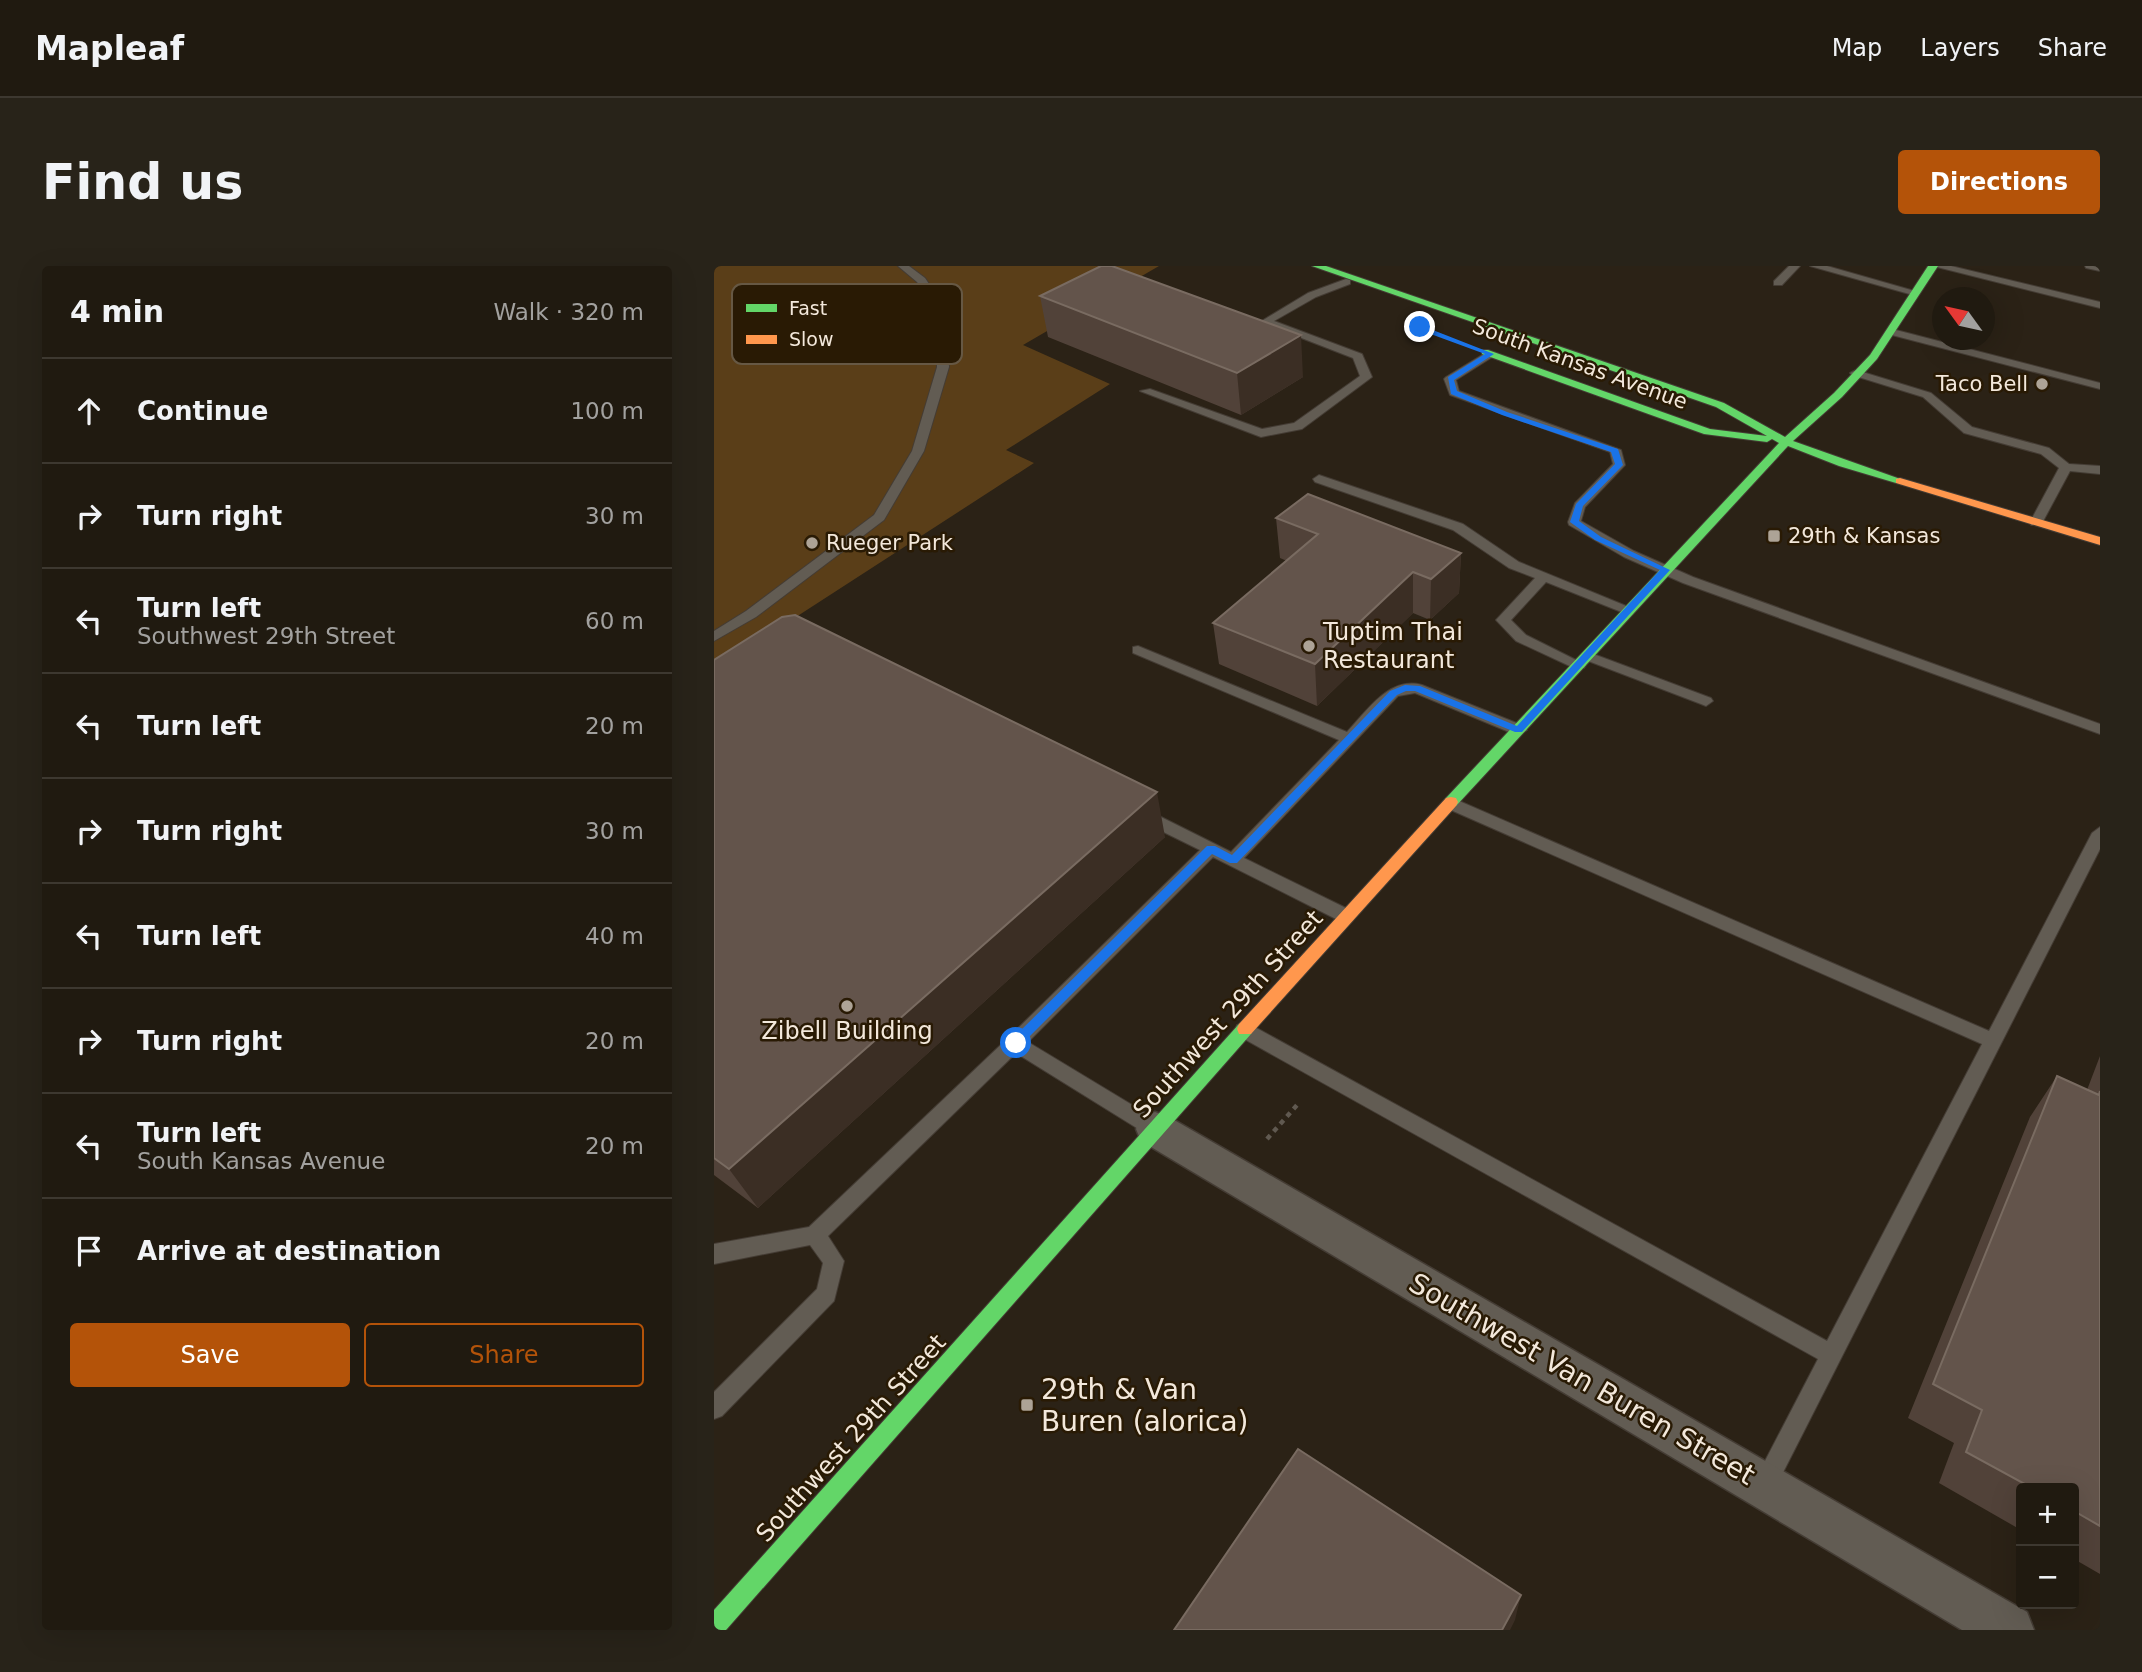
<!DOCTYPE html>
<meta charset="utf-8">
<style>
:root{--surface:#201a10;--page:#282319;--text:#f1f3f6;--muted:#a2a19f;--line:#3d3830;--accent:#b45309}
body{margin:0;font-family:"DejaVu Sans",sans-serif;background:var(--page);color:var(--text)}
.controls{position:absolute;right:21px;bottom:21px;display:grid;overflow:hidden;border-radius:7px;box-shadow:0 7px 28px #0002}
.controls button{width:63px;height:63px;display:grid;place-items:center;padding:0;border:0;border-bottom:2px solid var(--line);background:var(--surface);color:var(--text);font:35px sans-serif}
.compass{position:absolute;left:1218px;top:21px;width:63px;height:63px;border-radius:50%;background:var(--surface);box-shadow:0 7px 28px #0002;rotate:303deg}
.stop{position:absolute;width:21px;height:21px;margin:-16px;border:5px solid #1a73e8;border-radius:50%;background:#fff}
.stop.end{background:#1a73e8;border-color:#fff;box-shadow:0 2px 7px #0008}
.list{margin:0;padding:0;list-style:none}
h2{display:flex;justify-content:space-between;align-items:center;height:91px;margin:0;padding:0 28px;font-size:30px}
h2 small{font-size:23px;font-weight:400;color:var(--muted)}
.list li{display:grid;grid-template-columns:46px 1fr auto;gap:21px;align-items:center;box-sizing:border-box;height:105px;padding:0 28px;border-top:2px solid var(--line)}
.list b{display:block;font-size:26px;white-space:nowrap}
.list p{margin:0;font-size:23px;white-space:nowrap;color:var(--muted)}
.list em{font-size:23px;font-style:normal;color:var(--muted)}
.actions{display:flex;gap:14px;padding:21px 28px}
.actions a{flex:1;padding:16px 0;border:2px solid var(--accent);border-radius:7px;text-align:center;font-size:24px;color:var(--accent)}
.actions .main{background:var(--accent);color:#fff}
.icon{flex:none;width:38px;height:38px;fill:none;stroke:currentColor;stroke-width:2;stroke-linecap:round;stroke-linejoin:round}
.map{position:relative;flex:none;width:1386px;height:1364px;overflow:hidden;border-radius:7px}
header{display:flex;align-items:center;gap:42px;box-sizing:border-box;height:98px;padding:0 35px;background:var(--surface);border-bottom:2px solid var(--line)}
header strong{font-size:33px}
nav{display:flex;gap:38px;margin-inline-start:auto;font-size:24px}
.intro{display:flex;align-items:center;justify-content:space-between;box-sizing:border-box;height:168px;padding:0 42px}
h1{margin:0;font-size:49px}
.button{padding:18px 32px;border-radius:7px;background:var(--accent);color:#fff;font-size:24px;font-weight:700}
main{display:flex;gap:42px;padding:0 42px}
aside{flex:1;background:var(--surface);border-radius:7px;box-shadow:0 7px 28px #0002}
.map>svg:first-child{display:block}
.green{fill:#5a3e18}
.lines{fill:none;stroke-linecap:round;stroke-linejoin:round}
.lane-casing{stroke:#443c34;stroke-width:2}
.street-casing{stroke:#443c34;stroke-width:3}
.fast-casing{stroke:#443c34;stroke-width:2}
.slow-casing{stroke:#443c34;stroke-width:2}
.path{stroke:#605950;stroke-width:4.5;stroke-dasharray:5 5;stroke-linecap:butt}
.lane{fill:#625c53;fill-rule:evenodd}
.street{fill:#625c53;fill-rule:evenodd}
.fast{fill:#63d668;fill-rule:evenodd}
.slow{fill:#ff974d;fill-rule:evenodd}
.wall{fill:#514239}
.shaded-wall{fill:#3b2e24}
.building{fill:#63544b;stroke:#796b61;stroke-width:2}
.route{fill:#1a73e8}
.poi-dot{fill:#ada396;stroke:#291a04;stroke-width:2.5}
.labels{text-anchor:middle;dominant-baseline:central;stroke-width:5;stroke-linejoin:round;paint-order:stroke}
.far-street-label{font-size:21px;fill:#f3e8db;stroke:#291a04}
.far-poi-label{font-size:21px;fill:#f3e8db;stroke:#291a04;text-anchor:start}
.poi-label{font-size:24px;fill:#f3e8db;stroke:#291a04;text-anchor:start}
.street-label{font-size:24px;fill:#f3e8db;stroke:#291a04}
.near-street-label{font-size:28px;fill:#f3e8db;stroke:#291a04}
.near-poi-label{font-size:28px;fill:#f3e8db;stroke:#291a04;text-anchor:start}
.key{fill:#291a04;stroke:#665844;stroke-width:2}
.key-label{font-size:19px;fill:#f3e8db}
</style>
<header>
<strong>Mapleaf</strong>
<nav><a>Map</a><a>Layers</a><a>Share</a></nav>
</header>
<div class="intro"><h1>Find us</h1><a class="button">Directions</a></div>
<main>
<aside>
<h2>4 min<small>Walk · 320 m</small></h2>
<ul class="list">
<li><svg class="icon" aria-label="ahead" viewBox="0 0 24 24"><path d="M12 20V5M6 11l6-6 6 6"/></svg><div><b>Continue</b></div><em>100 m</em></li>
<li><svg class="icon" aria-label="right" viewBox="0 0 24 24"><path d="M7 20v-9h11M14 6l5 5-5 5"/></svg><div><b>Turn right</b></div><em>30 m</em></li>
<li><svg class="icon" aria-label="left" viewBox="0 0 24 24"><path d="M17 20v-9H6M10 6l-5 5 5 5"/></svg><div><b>Turn left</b><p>Southwest 29th Street</p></div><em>60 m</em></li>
<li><svg class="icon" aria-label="left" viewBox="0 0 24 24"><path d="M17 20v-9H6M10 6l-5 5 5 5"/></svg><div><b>Turn left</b></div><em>20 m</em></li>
<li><svg class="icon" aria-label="right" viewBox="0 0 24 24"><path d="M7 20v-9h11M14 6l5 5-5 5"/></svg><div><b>Turn right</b></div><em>30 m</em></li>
<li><svg class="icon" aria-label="left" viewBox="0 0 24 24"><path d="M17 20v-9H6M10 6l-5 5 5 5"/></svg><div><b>Turn left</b></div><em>40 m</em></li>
<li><svg class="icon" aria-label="right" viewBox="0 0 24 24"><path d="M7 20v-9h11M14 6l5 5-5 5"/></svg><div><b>Turn right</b></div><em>20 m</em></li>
<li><svg class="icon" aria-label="left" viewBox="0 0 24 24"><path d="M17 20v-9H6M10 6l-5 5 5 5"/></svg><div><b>Turn left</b><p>South Kansas Avenue</p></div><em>20 m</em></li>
<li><svg class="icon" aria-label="arrive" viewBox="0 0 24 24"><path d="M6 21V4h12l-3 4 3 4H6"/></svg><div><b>Arrive at destination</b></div></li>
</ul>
<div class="actions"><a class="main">Save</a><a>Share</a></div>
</aside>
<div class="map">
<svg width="1386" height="1364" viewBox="0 0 1386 1364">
<rect width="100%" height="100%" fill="#2b2216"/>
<!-- green -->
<path class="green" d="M0,0H445L309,79L396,118L292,184L320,197L0,404Z"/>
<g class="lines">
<!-- lane casing -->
<g class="lane-casing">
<path id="lane" d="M184,0H195L211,12L232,43L235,101L210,185L170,254L42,351L0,375V365L32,345L160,249L198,185L223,101L222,43L203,16Z
M1075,0H1086L1068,19H1060V15Z
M1096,0H1113L1204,26L1199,29Z
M1219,0H1237L1386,36V42Z
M1371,0H1386V5L1372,2Z
M632,13L636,14V18L602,31L560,55L648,88L658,111L588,163L547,171L426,125L436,123L548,163L580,157L646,110L639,92L546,56L594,27Z
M1178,63L1386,117V123L1174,68L1173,66Z
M773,86L783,88L742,114L745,125L907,184L911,199L871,241L867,255L920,285L979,311L1386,458V468L969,317L910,291L855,259L854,256L861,237L899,198L896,186L736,129L730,113L732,111Z
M1142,104L1217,127L1258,161L1335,182L1355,198L1386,200V208L1356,205L1327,259H1317L1316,256L1345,202L1327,188L1250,167L1209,131L1138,109L1136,107Z
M605,209L749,258L805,296L922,344L915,348L910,347L832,316L797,354L812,369L872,399L870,402H860L802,375L782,354L821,312L795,302L739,264L601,216L599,213Z
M424,380L633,466C653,445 675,410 708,419L810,460L813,464L805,469L800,468L701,427L684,430L530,592L638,645L641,650L638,655H626L499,591L314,776L448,857L451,863L448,869L441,871L434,869L302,787L114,970L130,995L120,1035L8,1150L0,1153V1126L103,1023L109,997L96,979L0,998V978L95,961L294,772L486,584L423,553L421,549L423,545H435L517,586L625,474L419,387V381Z
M874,386L997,432L999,435L992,440L987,438L869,393L867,390Z
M736,531L1275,765L1378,567L1386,561V583L1058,1228L1050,1232L1042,1228L1038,1220L1104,1093L523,769L521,764L523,759L530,757L537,759L1113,1075L1268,778L730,541L728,537Z"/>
</g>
<!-- street casing -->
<g class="street-casing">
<path id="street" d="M441,846L455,851L1313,1346L1320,1364H1248L427,875L422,863L427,851Z"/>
</g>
<!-- fast casing -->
<g class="fast-casing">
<path id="fast" d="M598,0H612L1010,137L1071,171L1120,127L1156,89L1214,0H1224L1163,93L1128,131L1079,175L1192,215L1182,217L1125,200L1074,180L742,540H732L730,536L732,532L1065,177L1058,173L1053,176L990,168L768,88V84H774L996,163L1053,170L1002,141Z
M531,756L537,758L539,763L537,768L12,1364H0V1344L525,758Z"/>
</g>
<!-- slow casing -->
<g class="slow-casing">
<path id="slow" d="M1186,212L1386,271V279L1182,217V213Z
M737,531L742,532L744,536L742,540L537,768H525L523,763L525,758L732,532Z"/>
</g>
<!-- path -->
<path class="path" d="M553,873L584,838"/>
<!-- lane -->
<use href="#lane" class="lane"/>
<!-- street -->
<use href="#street" class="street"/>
<!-- fast -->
<use href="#fast" class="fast"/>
<!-- slow -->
<use href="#slow" class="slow"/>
</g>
<!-- wall -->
<path class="wall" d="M326,30L589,111L527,149L334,71Z
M562,252L747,287L745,327L716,354L699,347L603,440L505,398L499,357L573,295L566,292Z
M0,394L451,571L44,942L0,909Z
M1386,790V1308L1360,1293V1222H1307V1264L1225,1217L1240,1177L1194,1152L1316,851L1343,810L1373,824Z"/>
<!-- shaded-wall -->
<path class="shaded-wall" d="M587,69L589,111L527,149L523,107Z
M747,287L745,327L716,354L717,313Z
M699,306V347L603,440L601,398Z
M443,526L451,571L44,942L15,903Z
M807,1329L801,1354L796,1364H788Z"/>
<!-- building -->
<path class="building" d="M387,0H398L587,69L523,107L326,30Z
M594,228L747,287L717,313L699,306L601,398L499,357L604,268L562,252Z
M81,349L443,526L15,903L0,892V394L68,351Z
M1343,810L1385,829L1386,825V1260L1360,1245V1222H1318L1252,1186L1268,1144L1219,1118Z
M584,1183L807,1329L788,1364H460Z"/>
<!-- route -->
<path class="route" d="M706,59L780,88L740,114L743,125L793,146L904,183L909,199L869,240L865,255L887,271L956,304L808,466H801L701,425H692L683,429L523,597H516L498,588L306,780H297V774L493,580H501L518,589L676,425L691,419L706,420L803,460L946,304L881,274L856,256L862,238L901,198L897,186L788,149L737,128L734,111L771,88L703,63Z"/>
<!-- markers -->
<g class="poi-dot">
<circle cx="1328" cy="118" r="7"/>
<rect x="1053" y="263" width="14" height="14" rx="3.5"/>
<circle cx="98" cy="277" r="7"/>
<circle cx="595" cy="380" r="7"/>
<circle cx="133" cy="740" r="7"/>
<rect x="306" y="1132" width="14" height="14" rx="3.5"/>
</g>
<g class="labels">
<!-- far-street labels -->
<g class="far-street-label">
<text transform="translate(866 98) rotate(20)">South Kansas Avenue</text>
</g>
<!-- far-poi labels -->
<g class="far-poi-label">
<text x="1314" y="118" text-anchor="end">Taco Bell</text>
<text x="1074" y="270">29th &amp; Kansas</text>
<text x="112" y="277">Rueger Park</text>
</g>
<!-- poi labels -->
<g class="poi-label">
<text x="609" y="366">Tuptim Thai<tspan x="609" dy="28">Restaurant</tspan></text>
<text x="133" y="765" text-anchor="middle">Zibell Building</text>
</g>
<!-- street labels -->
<g class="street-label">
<text transform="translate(514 748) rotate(-48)">Southwest 29th Street</text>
<text transform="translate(137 1172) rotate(-48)">Southwest 29th Street</text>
</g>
<!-- near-street labels -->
<g class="near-street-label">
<text transform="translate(868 1113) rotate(30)">Southwest Van Buren Street</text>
</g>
<!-- near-poi labels -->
<g class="near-poi-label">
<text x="327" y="1123">29th &amp; Van<tspan x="327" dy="32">Buren (alorica)</tspan></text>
</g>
</g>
<!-- legend -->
<rect x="18" y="18" width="230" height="80" rx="10" class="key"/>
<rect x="32" y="38" width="31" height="8" fill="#63d668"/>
<rect x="32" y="69" width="31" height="9" fill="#ff974d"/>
<g class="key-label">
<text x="75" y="49">Fast</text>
<text x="75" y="80">Slow</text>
</g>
</svg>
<div class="controls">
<button>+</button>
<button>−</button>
</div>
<svg class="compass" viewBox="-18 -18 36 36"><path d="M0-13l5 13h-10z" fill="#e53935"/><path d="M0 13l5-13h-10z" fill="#a2a19f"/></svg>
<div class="stop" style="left:302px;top:777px"></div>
<div class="stop end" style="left:706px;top:61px"></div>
</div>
</main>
